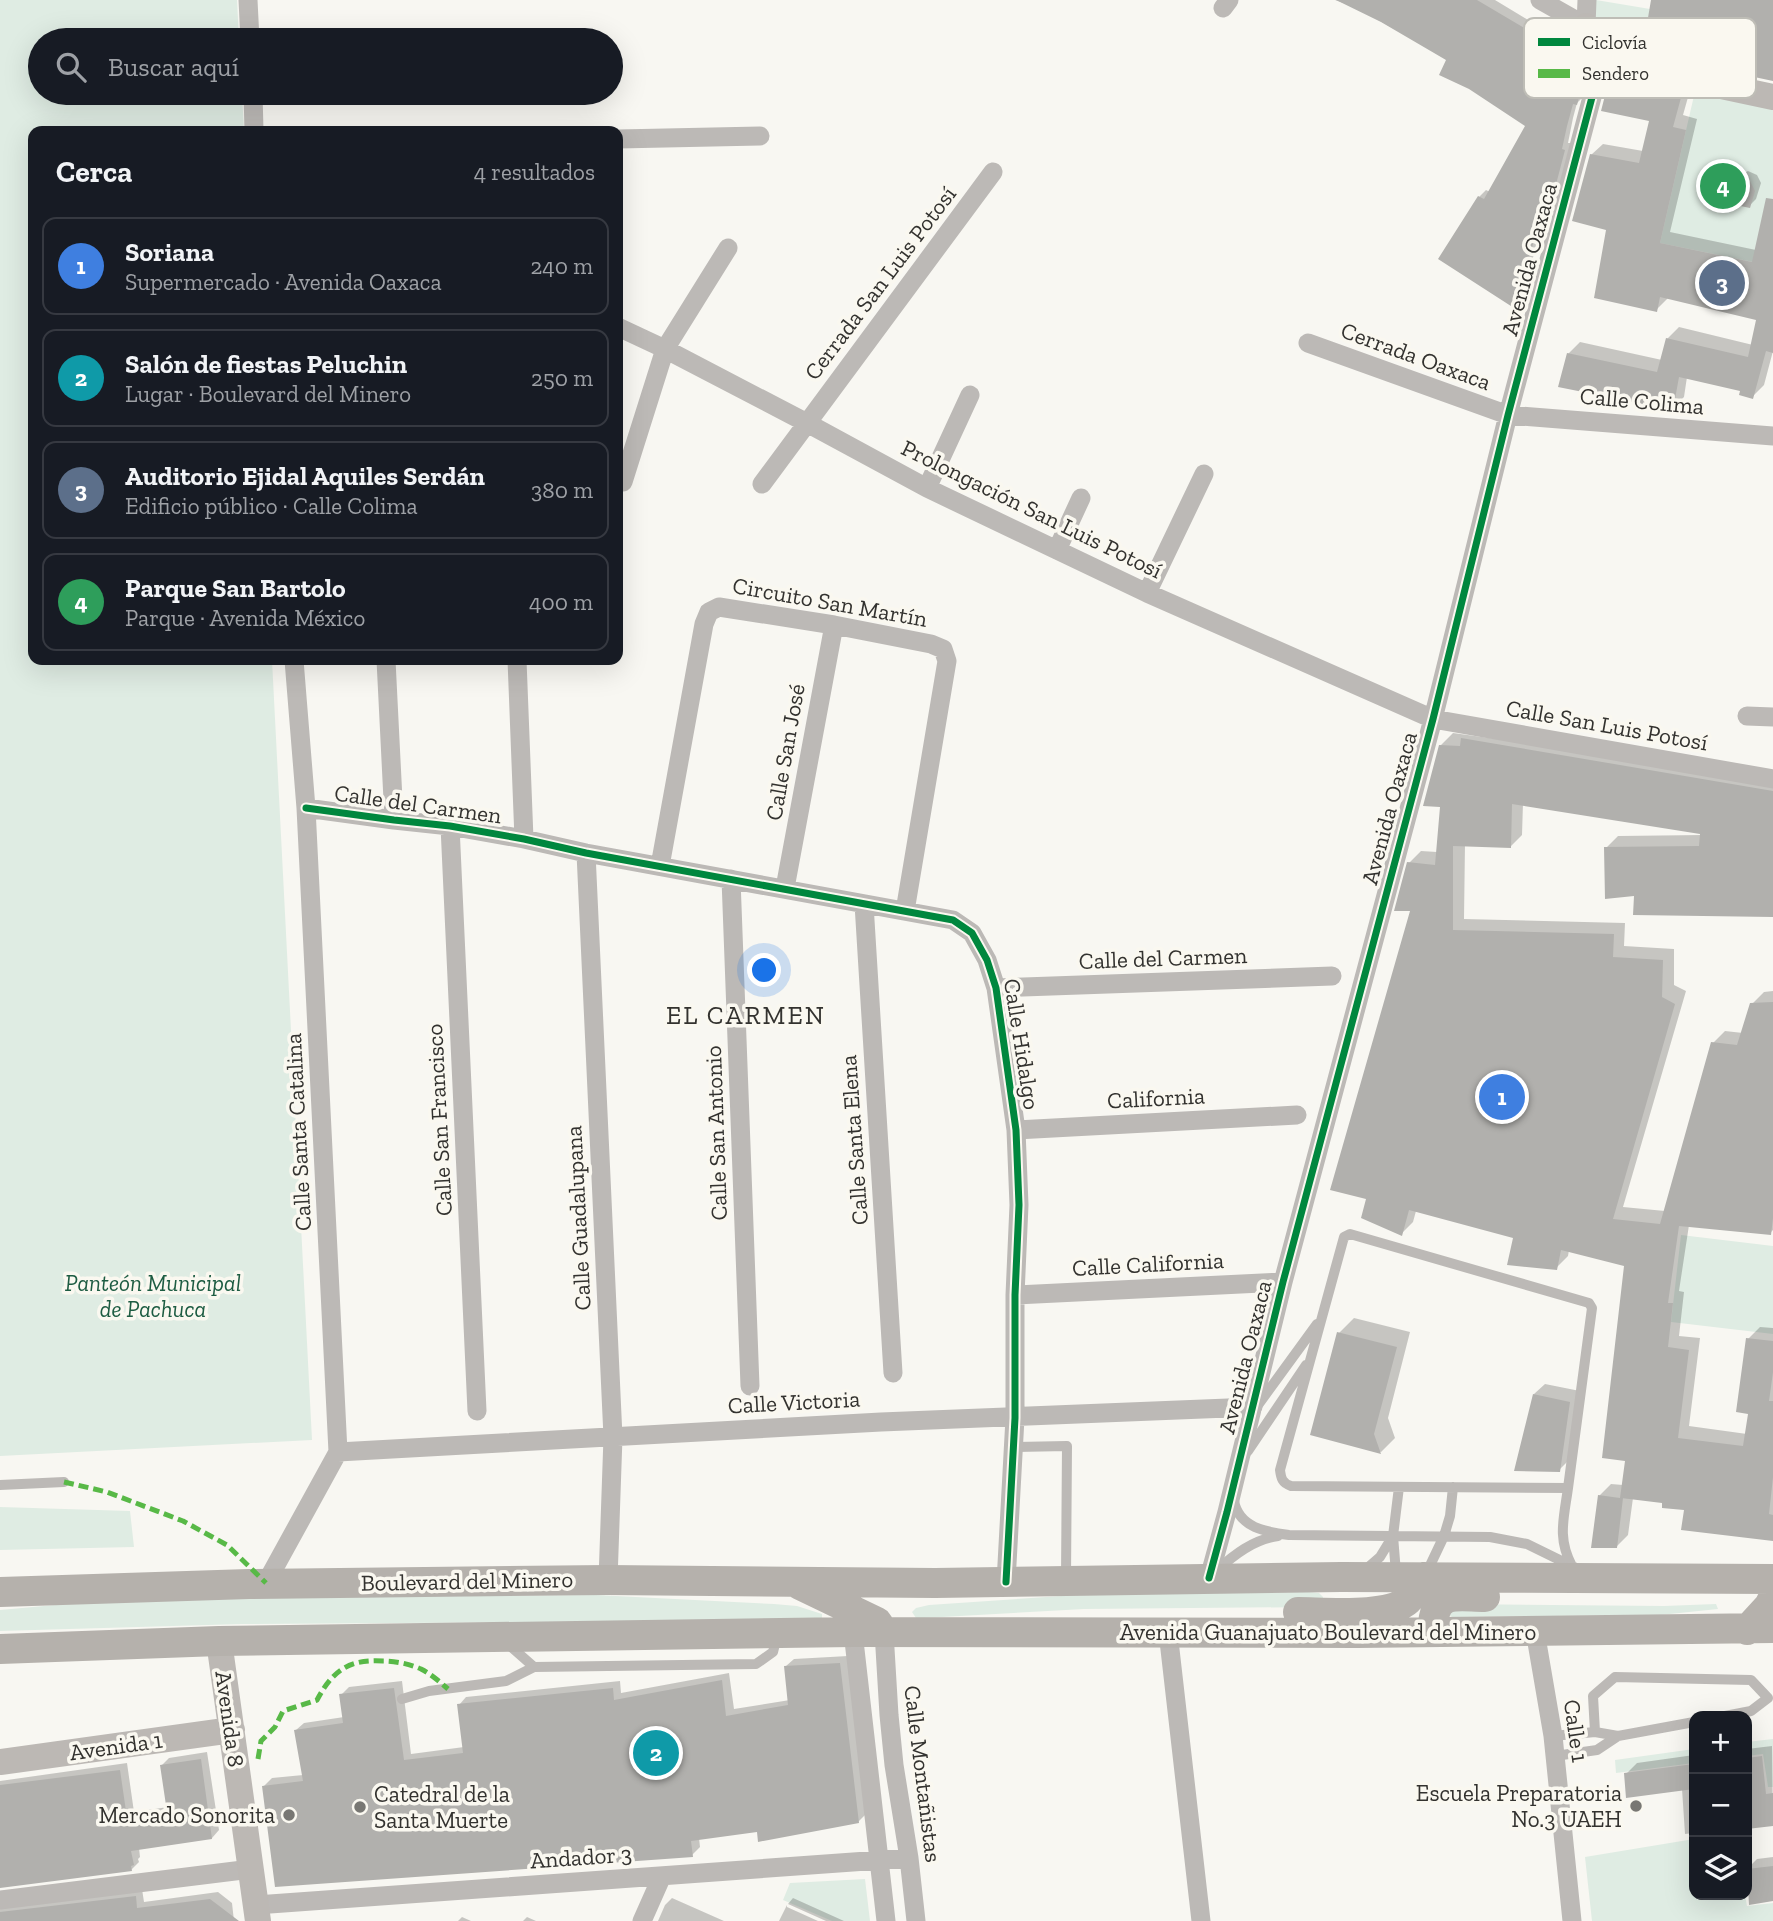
<!DOCTYPE html>
<html lang="es">
<meta charset="utf-8">
<style>
:root{--surface:#171b24;--page:#242831;--text:#f1f3f6;--muted:#9ea1a6;--line:#363941;--accent:#7c3aed}
body{margin:0;font-family:"Zilla Slab",serif;background:var(--page);color:var(--text)}
.controls{position:absolute;right:21px;bottom:21px;display:grid;overflow:hidden;border-radius:14px;box-shadow:0 7px 28px #0002}
.controls button{width:63px;height:63px;display:grid;place-items:center;padding:0;border:0;border-bottom:2px solid var(--line);background:var(--surface);color:var(--text);font:35px sans-serif}
.you{position:absolute;left:765px;top:971px;width:24px;height:24px;margin:-18px;border:5px solid #fff;border-radius:50%;background:#1a73e8;box-shadow:0 0 0 10px #1a73e833}
.badge{display:grid;place-items:center;width:46px;height:46px;border-radius:50%;background:var(--accent);color:#fff;font-size:23px;font-weight:700}
.pin{position:absolute;translate:-50% -50%;border:4px solid #fff;box-shadow:0 2px 7px #0006}
.list{margin:0;padding:0;list-style:none}
h2{display:flex;justify-content:space-between;align-items:center;height:91px;margin:0;padding:0 28px;font-size:30px}
h2 small{font-size:23px;font-weight:400;color:var(--muted)}
.list li{display:grid;grid-template-columns:46px 1fr auto;gap:21px;align-items:center;box-sizing:border-box;height:98px;margin:0 14px 14px;padding:0 14px;border:2px solid var(--line);border-radius:14px}
.list b{display:block;font-size:26px;white-space:nowrap}
.list p{margin:0;font-size:23px;white-space:nowrap;color:var(--muted)}
.list em{font-size:23px;font-style:normal;color:var(--muted)}
.icon{flex:none;width:38px;height:38px;fill:none;stroke:currentColor;stroke-width:2;stroke-linecap:round;stroke-linejoin:round}
.map{position:relative;flex:none;width:1773px;height:1921px;overflow:hidden}
.search{position:absolute;background:var(--surface);box-shadow:0 7px 28px #0002;left:28px;top:28px;width:595px;height:77px;display:flex;align-items:center;gap:18px;box-sizing:border-box;padding:0 24px;border-radius:38px;color:var(--muted);font-size:26px}
.panel{position:absolute;background:var(--surface);box-shadow:0 7px 28px #0002;left:28px;top:126px;width:595px;height:539px;border-radius:14px}
.map>svg:first-child{display:block}
.green{fill:#dfece3}
.shadow{fill:#0003}
.building{fill:#b1b0ad}
.lines{fill:none;stroke-linecap:round;stroke-linejoin:round}
.lane{stroke:#bcb9b6;stroke-width:10}
.street{stroke:#bcb9b6;stroke-width:19}
.secondary{stroke:#bcb8b4;stroke-width:26}
.primary{stroke:#b5b1ac;stroke-width:30}
.quiet{stroke:#58b947;stroke-width:5;stroke-dasharray:10 5;stroke-linecap:butt}
.cycleway-casing{stroke:#faf8f0;stroke-width:11}
.cycleway{stroke:#00873e;stroke-width:7}
.poi-dot{fill:#787773;stroke:#faf8f0;stroke-width:2.5}
.labels{text-anchor:middle;dominant-baseline:central;stroke-width:7;stroke-linejoin:round;paint-order:stroke}
.street-label{font-size:23px;fill:#33322f;stroke:#faf8f0}
.park-label{font-size:23px;font-style:italic;fill:#1d5c42;stroke:#faf8f0}
.poi-label{font-size:23px;fill:#33322f;stroke:#faf8f0;text-anchor:end}
.quarter-label{font-size:26px;letter-spacing:2px;fill:#33322f;stroke:#faf8f0}
.key{fill:#faf8f0;stroke:#bebdb6;stroke-width:2}
.key-label{font-size:19px;fill:#33322f}
</style>
<div class="map">
<svg width="1773" height="1921" viewBox="0 0 1773 1921">
<rect width="100%" height="100%" fill="#f8f7f2"/>
<!-- green -->
<path class="green" d="M0,0H237L239,40H40V93H242L244,131H33V660H272L312,1440L0,1456Z
M1596,0L1650,9L1642,54L1609,43L1595,20Z
M1696,87L1773,102V266L1660,243Z
M1681,1235L1773,1246V1334L1671,1322Z
M0,1507L130,1511L134,1547L0,1550Z
M1309,1592L1319,1593L1323,1597V1602L1315,1607L1084,1609L924,1618H916L912,1612L916,1608L929,1605L1106,1593Z
M596,1595L774,1604L797,1606L822,1614V1618L817,1620L242,1624L0,1631V1610L77,1603L205,1598Z
M1455,1604L1664,1606L1716,1604L1718,1609L1660,1615L1452,1617L1449,1615Z
M1773,1739V1787H1768L1763,1754L1747,1756V1742Z
M1694,1749V1763L1616,1773L1615,1760Z
M1694,1839V1895H1745L1747,1906L1773,1903V1921H1592L1585,1857Z
M865,1879L870,1921H832L783,1900L790,1883Z"/>
<!-- shadow -->
<path class="shadow" d="M1335,0H1495L1543,29L1595,54L1584,96L1577,103L1573,118L1568,143H1571L1555,206L1546,213L1521,299L1514,305L1479,197L1486,190L1490,192L1527,126L1448,59L1355,7Z
M1624,61L1692,83L1683,115L1697,119L1670,232L1756,250L1773,211V351L1764,385L1752,397L1743,389L1687,377L1684,397L1672,408L1568,354L1580,342L1662,360L1667,339L1679,327L1753,345L1758,319L1668,298L1656,310L1608,228L1591,155L1603,144L1643,151L1651,120L1603,109L1613,73Z
M1748,171L1757,175L1761,183L1756,199L1749,206L1731,183L1739,176Z
M1453,733L1773,777V916L1635,894L1606,848L1618,836L1702,835V831L1523,803L1522,835L1510,847L1465,844L1464,919L1625,923L1624,946L1674,949V985L1686,991L1623,1207L1665,1211L1713,1043L1725,1031L1743,1033L1752,1004L1764,992L1773,991V1230L1770,1233L1689,1225L1679,1291L1684,1292L1679,1336L1700,1338L1689,1426L1747,1434L1750,1412L1748,1339L1760,1327L1773,1328V1539L1664,1501L1633,1498L1628,1535L1616,1547L1599,1496L1611,1484L1623,1485L1627,1459L1626,1265L1569,1250L1568,1256L1556,1268L1515,1236L1416,1211L1413,1222L1401,1234L1368,1198L1412,910L1409,863L1421,851L1437,852L1441,805L1440,746Z
M1354,1318L1410,1332L1388,1418L1395,1438L1381,1452L1313,1434L1339,1333Z
M1545,1384L1580,1391L1570,1459L1559,1470L1534,1394Z
M848,1656L866,1814L858,1822L758,1830L699,1838L700,1847L692,1855L264,1786L272,1778L303,1775L296,1730L304,1723L344,1717L341,1695L349,1687L402,1681L411,1754L464,1747L459,1705L466,1697L620,1681L621,1693L729,1673L734,1709L790,1700L786,1666L794,1659Z
M1772,1746L1773,1824L1747,1827V1749Z
M207,1752L219,1830L212,1838L139,1848L140,1857L138,1859L139,1862L131,1870L0,1886V1781L127,1763L134,1812L168,1807L162,1765L169,1758Z
M1694,1755V1833L1685,1834L1682,1789L1626,1774L1637,1763Z
M1773,1857V1900L1750,1903L1747,1869L1757,1859Z
M142,1889L144,1902L218,1892L232,1903L234,1921H0V1902Z
M672,1898L724,1921H658L665,1905Z
M793,1898L844,1921H826L788,1904Z
M787,1905V1907L818,1921H779Z
M462,1917L471,1921H458Z
M527,1917L536,1921H523Z"/>
<!-- building -->
<path class="building" d="M1336,0H1477L1536,35L1589,61L1577,105L1573,104L1567,126L1562,149L1565,150L1548,215L1542,214L1514,308L1438,259L1478,196L1484,199L1525,126L1469,89L1439,75L1446,60L1381,22Z
M1651,0H1773V81L1642,53Z
M1611,72L1628,82L1682,94L1673,127L1686,130L1660,243L1752,262L1766,198L1773,199V353L1766,351L1753,399L1739,395L1740,391L1679,377L1673,410L1558,387L1567,353L1657,372L1666,338L1748,357L1756,320L1660,297L1657,312L1594,298L1606,230L1572,221L1590,154L1639,163L1649,121L1601,111Z
M1740,178L1750,181L1755,191L1750,208L1731,204L1726,193L1730,182Z
M1461,738L1773,791V917L1633,915L1634,896L1605,899L1604,847L1699,846L1700,834L1512,804L1511,848L1453,846V930L1614,934L1613,957L1663,960L1662,997L1675,1004L1613,1219L1660,1224L1711,1042L1737,1045L1750,1003L1773,1002V1218L1771,1235L1679,1226L1668,1303H1673L1668,1347L1689,1350L1678,1438L1743,1446L1748,1414L1736,1412L1746,1338L1773,1341V1372L1769,1401H1773V1477L1769,1514L1773,1515V1541L1681,1530L1684,1510L1662,1508V1503L1621,1498H1623L1617,1548H1591L1598,1495L1620,1498L1625,1461L1602,1458L1624,1266L1561,1250L1557,1270L1507,1265L1513,1238L1409,1210L1402,1236L1361,1218L1366,1199L1330,1190L1410,911H1394L1407,862L1435,865L1440,807L1423,806L1439,745L1460,746Z
M1337,1332L1397,1347L1374,1434L1381,1454L1310,1435Z
M1533,1394L1570,1402L1560,1472L1514,1471Z
M840,1663L859,1823L758,1842L757,1832L691,1841L693,1857L275,1887L262,1786L303,1781L294,1730L343,1723L339,1694L394,1688L404,1760L463,1753L457,1704L613,1688L614,1700L722,1680L726,1716L788,1705L784,1666Z
M1762,1756L1766,1794L1773,1793V1826L1747,1829V1758Z
M201,1759L212,1839L131,1851L134,1865L131,1866L132,1871L0,1888V1785L120,1770L127,1818L167,1812L160,1765Z
M1694,1764V1789L1626,1798L1624,1773Z
M1773,1866V1901L1749,1905L1747,1869Z
M136,1896L137,1908L210,1899L239,1921H0V1912Z"/>
<g class="lines">
<!-- lane -->
<path class="lane" d="M1350,1234L1589,1303L1592,1308L1568,1488L1291,1486C1282,1483 1281,1478 1280,1470L1344,1237Z
M1258,1405L1317,1324
M1013,1447L1067,1446L1066,1577
M1248,1451L1306,1365
M0,1485L64,1482
M1568,1488C1564,1518 1557,1538 1572,1566
M1234,1501C1239,1528 1266,1532 1289,1535L1490,1537L1527,1544L1578,1569
M1365,1570L1380,1557L1391,1539
M1216,1571C1235,1554 1253,1540 1278,1536
M1396,1573L1393,1536L1399,1487
M1426,1574L1444,1536L1450,1516L1453,1487
M509,1645L534,1667L756,1664L773,1652L777,1636
M402,1699L429,1691L506,1681L534,1667
M1595,1732L1593,1696L1615,1677L1751,1680L1768,1698L1751,1711L1725,1716
M1553,1736L1595,1732L1618,1736L1694,1722
M1555,1756L1597,1750L1618,1736"/>
<!-- street -->
<path class="street" d="M248,0L250,40
M1540,0L1586,26L1587,0
M1223,8L1229,0
M253,93L254,131
M618,139L760,136
M618,327L665,349L807,423L927,488L1147,593L1433,719L1773,779
M1308,343L1508,415L1773,436
M623,482L665,349L728,248
M762,484L993,172
M927,488L970,395
M1057,550L1081,498
M1147,593L1204,474
M386,660L394,820
M517,660L524,839
M1747,716L1773,717
M306,808L394,820L450,826L524,839L586,853L953,920L972,933L987,960L996,988L1016,1130L1019,1205L1015,1295V1418L1006,1582
M450,826L477,1411
M586,853L613,1437L608,1580
M660,866L704,624L709,612L719,607L834,625L931,644L943,649L947,661L905,911
M731,879L750,1386
M785,888L834,625
M864,904L893,1373
M996,988L1332,976
M1016,1130L1297,1115
M1015,1295L1283,1282
M338,1452L881,1422L1253,1407
M1209,1578L1227,1512L1283,1282L1433,719L1508,415L1605,48
M266,1583L338,1452L306,808L294,660
M1535,1631L1553,1736L1572,1921
M853,1632L886,1921
M884,1632L889,1715L894,1765L909,1858L916,1921
M1168,1632L1201,1921
M0,1900L251,1869
M256,1905L909,1858
M642,1921L662,1876"/>
<!-- secondary -->
<path class="secondary" d="M1586,26L1605,48L1632,67L1773,97
M219,1641L258,1921
M0,1762L232,1730"/>
<!-- primary -->
<path class="primary" d="M800,1585L877,1622L884,1632
M0,1592L249,1584L608,1580L935,1583L1341,1577L1773,1579
M1298,1612C1325,1612 1389,1618 1408,1600C1414,1594 1419,1584 1424,1577
M1433,1623C1437,1589 1458,1597 1485,1597
M1747,1630L1769,1606L1773,1598
M0,1649L219,1641L853,1632L1357,1633L1773,1628"/>
<!-- quiet -->
<path class="quiet" d="M64,1482L107,1492L183,1521L227,1545L266,1583
M258,1759L261,1741L275,1727L283,1711L317,1700C333,1670 349,1659 383,1661C395,1661 410,1664 421,1669C431,1674 440,1682 448,1689"/>
<!-- cycleway casing -->
<g class="cycleway-casing">
<path id="cycleway" d="M306,808L394,820L450,826L524,839L586,853L953,920L972,933L987,960L996,988L1016,1130L1019,1205L1015,1295V1418L1006,1582
M1209,1578L1227,1512L1283,1282L1433,719L1508,415L1605,48"/>
</g>
<!-- cycleway -->
<use href="#cycleway" class="cycleway"/>
</g>
<!-- markers -->
<g class="poi-dot">
<circle cx="1636" cy="1806" r="7"/>
<circle cx="360" cy="1807" r="7"/>
<circle cx="289" cy="1815" r="7"/>
</g>
<g class="labels">
<!-- street labels -->
<g class="street-label">
<text transform="translate(1529 259) rotate(-75)">Avenida Oaxaca</text>
<text transform="translate(880 283) rotate(-53)">Cerrada San Luis Potosí</text>
<text transform="translate(1416 356) rotate(20)">Cerrada Oaxaca</text>
<text transform="translate(1642 401) rotate(5)">Calle Colima</text>
<text transform="translate(1032 509) rotate(26)">Prolongación San Luis Potosí</text>
<text transform="translate(830 602) rotate(10)">Circuito San Martín</text>
<text transform="translate(1607 725) rotate(10)">Calle San Luis Potosí</text>
<text transform="translate(785 752) rotate(-80)">Calle San José</text>
<text transform="translate(418 804) rotate(8)">Calle del Carmen</text>
<text transform="translate(1389 808) rotate(-75)">Avenida Oaxaca</text>
<text transform="translate(1163 958) rotate(-2)">Calle del Carmen</text>
<text transform="translate(1022 1044) rotate(81)">Calle Hidalgo</text>
<text transform="translate(1156 1098) rotate(-3)">California</text>
<text transform="translate(439 1120) rotate(-93)">Calle San Francisco</text>
<text transform="translate(298 1132) rotate(-93)">Calle Santa Catalina</text>
<text transform="translate(716 1133) rotate(-92)">Calle San Antonio</text>
<text transform="translate(854 1140) rotate(-94)">Calle Santa Elena</text>
<text transform="translate(578 1218) rotate(-93)">Calle Guadalupana</text>
<text transform="translate(1148 1264) rotate(-3)">Calle California</text>
<text transform="translate(1245 1357) rotate(-76)">Avenida Oaxaca</text>
<text transform="translate(794 1402) rotate(-3)">Calle Victoria</text>
<text transform="translate(467 1581) rotate(-1)">Boulevard del Minero</text>
<text x="1328" y="1632">Avenida Guanajuato Boulevard del Minero</text>
<text transform="translate(230 1719) rotate(82)">Avenida 8</text>
<text transform="translate(1576 1731) rotate(82)">Calle 1</text>
<text transform="translate(116 1746) rotate(-8)">Avenida 1</text>
<text transform="translate(923 1774) rotate(83)">Calle Montañistas</text>
<text transform="translate(581 1857) rotate(-4)">Andador 3</text>
</g>
<!-- park labels -->
<g class="park-label">
<text x="153" y="1283">Panteón Municipal<tspan x="153" dy="26">de Pachuca</tspan></text>
</g>
<!-- poi labels -->
<g class="poi-label">
<text x="1622" y="1793">Escuela Preparatoria<tspan x="1622" dy="26">No.3 UAEH</tspan></text>
<text x="374" y="1794" text-anchor="start">Catedral de la<tspan x="374" dy="26">Santa Muerte</tspan></text>
<text x="275" y="1815">Mercado Sonorita</text>
</g>
<!-- quarter labels -->
<g class="quarter-label">
<text x="746" y="1015">EL CARMEN</text>
</g>
</g>
<!-- legend -->
<rect x="1524" y="18" width="232" height="80" rx="10" class="key"/>
<rect x="1538" y="38" width="32" height="8" fill="#00873e"/>
<rect x="1538" y="69" width="32" height="9" fill="#58b947"/>
<g class="key-label">
<text x="1582" y="49">Ciclovía</text>
<text x="1582" y="80">Sendero</text>
</g>
</svg>
<div class="controls">
<button>+</button>
<button>−</button>
<button><svg class="icon" aria-label="layers" viewBox="0 0 24 24"><path d="M12 4l9 5-9 5-9-5zM3 14l9 5 9-5"/></svg></button>
</div>
<div class="you"></div>
<div class="pin badge" style="left:1502px;top:1097px;background:#3f7fe0">1</div>
<div class="pin badge" style="left:656px;top:1753px;background:#0f9aa8">2</div>
<div class="pin badge" style="left:1722px;top:283px;background:#5c6f8a">3</div>
<div class="pin badge" style="left:1723px;top:186px;background:#2e9e5b">4</div>
<div class="search"><svg class="icon" aria-label="search" viewBox="0 0 24 24"><circle cx="10" cy="10" r="6"/><path d="M15 15l6 6"/></svg>Buscar aquí</div>
<section class="panel">
<h2>Cerca<small>4 resultados</small></h2>
<ul class="list">
<li><span class="badge" style="background:#3f7fe0">1</span><div><b>Soriana</b><p>Supermercado · Avenida Oaxaca</p></div><em>240 m</em></li>
<li><span class="badge" style="background:#0f9aa8">2</span><div><b>Salón de fiestas Peluchin</b><p>Lugar · Boulevard del Minero</p></div><em>250 m</em></li>
<li><span class="badge" style="background:#5c6f8a">3</span><div><b>Auditorio Ejidal Aquiles Serdán</b><p>Edificio público · Calle Colima</p></div><em>380 m</em></li>
<li><span class="badge" style="background:#2e9e5b">4</span><div><b>Parque San Bartolo</b><p>Parque · Avenida México</p></div><em>400 m</em></li>
</ul>
</section>
</div>
